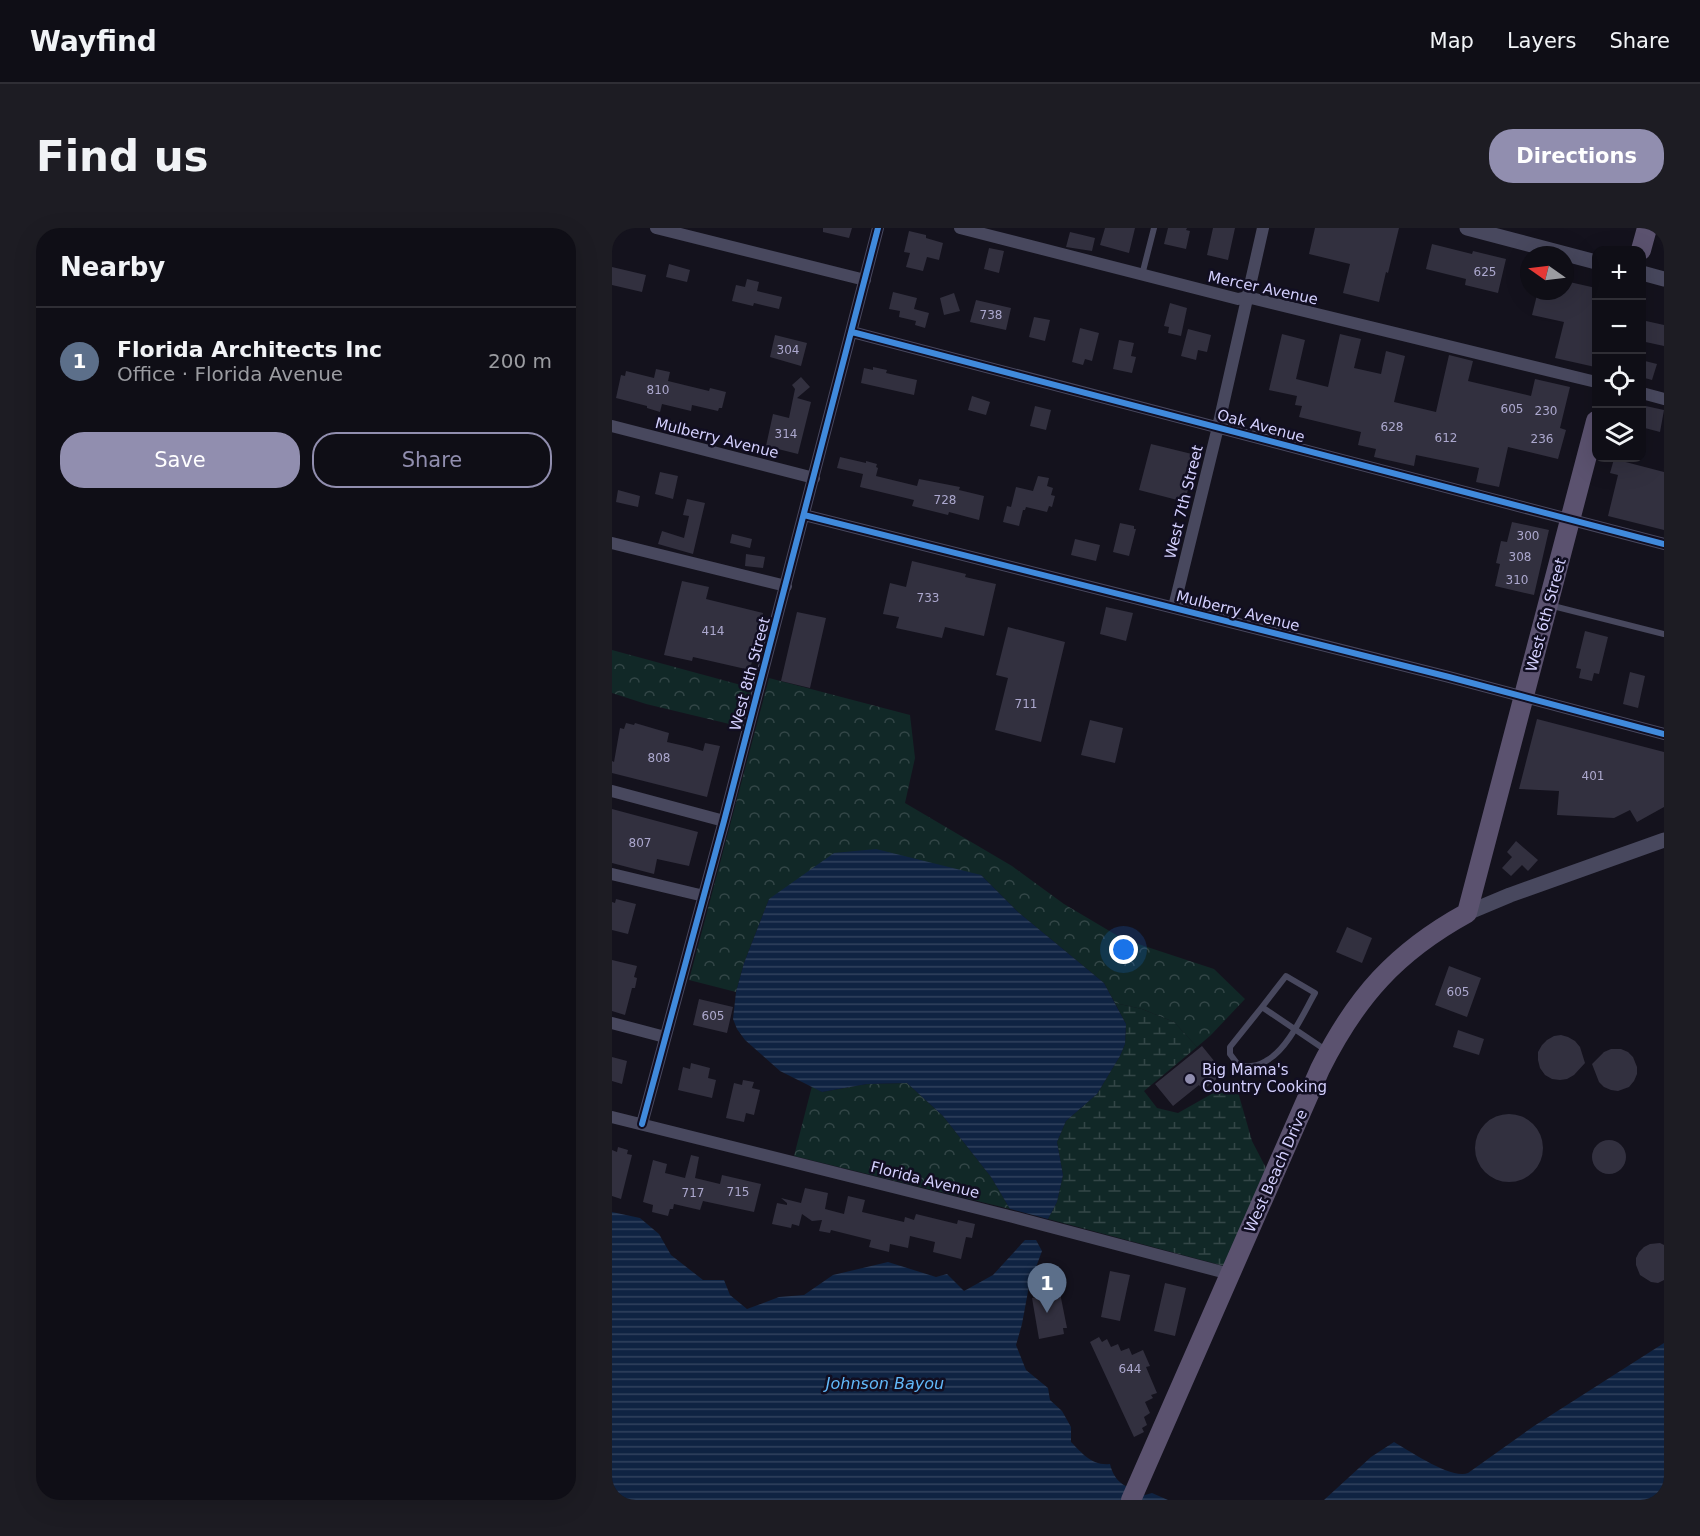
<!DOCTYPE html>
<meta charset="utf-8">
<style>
:root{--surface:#0f0e16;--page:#1d1c23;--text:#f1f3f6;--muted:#9b9ca1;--line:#2f2e35;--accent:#918eaf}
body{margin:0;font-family:"DejaVu Sans",sans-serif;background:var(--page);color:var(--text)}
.controls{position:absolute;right:18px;top:18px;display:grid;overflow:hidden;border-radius:12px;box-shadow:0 6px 24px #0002}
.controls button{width:54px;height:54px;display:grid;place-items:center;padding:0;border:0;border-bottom:2px solid var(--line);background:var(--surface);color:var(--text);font:30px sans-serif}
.compass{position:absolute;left:908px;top:18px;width:54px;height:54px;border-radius:50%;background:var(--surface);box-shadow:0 6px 24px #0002;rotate:284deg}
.you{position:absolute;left:512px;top:722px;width:21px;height:21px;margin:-15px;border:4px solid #fff;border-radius:50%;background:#1a73e8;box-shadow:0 0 0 9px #1a73e833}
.badge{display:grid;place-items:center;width:39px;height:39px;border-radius:50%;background:var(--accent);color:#fff;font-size:20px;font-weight:700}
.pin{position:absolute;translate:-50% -50px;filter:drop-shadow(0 2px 3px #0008)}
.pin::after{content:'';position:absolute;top:32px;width:21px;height:18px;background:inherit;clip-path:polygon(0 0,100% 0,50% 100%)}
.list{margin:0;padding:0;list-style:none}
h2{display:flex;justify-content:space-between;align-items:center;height:78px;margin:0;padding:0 24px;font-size:26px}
h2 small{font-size:20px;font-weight:400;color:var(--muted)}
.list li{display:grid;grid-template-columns:39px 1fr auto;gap:18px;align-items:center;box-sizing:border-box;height:108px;padding:0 24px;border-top:2px solid var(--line)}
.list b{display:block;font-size:22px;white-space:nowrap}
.list p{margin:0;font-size:20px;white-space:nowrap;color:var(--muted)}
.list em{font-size:20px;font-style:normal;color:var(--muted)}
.actions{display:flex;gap:12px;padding:18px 24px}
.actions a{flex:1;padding:14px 0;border:2px solid var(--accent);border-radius:24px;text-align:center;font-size:21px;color:var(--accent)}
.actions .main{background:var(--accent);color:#fff}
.icon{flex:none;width:33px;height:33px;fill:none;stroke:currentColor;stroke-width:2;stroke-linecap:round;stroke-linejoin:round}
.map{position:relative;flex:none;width:1052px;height:1272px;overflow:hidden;border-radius:24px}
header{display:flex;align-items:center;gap:36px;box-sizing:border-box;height:84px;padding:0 30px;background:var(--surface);border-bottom:2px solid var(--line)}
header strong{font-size:28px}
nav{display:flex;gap:33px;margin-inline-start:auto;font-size:21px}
.intro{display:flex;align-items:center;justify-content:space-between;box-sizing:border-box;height:144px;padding:0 36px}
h1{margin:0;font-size:42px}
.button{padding:15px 27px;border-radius:24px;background:var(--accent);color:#fff;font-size:21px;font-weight:700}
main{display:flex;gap:36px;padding:0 36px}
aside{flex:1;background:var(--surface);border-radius:24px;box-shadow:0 6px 24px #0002}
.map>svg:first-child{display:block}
.forest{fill:url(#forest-crowns)}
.wetland{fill:url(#wetland-marsh)}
.water{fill:url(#water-rules)}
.building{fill:#32303f}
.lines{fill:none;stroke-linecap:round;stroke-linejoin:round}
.service{stroke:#48485e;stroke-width:6}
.minor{stroke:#48485e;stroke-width:12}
.tertiary{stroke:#48485e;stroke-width:15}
.primary{stroke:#5b526f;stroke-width:20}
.cycleway-casing{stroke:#110e21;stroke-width:10}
.cycleway{stroke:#408adc;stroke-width:6}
.poi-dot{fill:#918eaf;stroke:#110e21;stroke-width:2}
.labels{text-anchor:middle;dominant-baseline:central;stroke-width:5;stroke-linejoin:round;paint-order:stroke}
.number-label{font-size:12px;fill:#aca8ce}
.street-label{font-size:15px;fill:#d4d0fe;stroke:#110e21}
.poi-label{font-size:15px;fill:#d4d0fe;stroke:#110e21;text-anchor:start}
.water-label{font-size:16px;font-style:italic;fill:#62b9fa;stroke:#110e21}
</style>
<header>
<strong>Wayfind</strong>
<nav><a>Map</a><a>Layers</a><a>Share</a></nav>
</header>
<div class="intro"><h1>Find us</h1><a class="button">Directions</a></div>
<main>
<aside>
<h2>Nearby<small></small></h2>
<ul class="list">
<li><span class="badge" style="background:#5c6f8a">1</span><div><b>Florida Architects Inc</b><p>Office · Florida Avenue</p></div><em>200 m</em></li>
</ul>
<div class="actions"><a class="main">Save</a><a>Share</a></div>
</aside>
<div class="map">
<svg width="1052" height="1272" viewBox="0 0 1052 1272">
<defs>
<pattern id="forest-crowns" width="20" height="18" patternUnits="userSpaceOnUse" patternTransform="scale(1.5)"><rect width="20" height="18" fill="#112827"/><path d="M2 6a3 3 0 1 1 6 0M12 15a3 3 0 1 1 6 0" fill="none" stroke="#334647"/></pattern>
<pattern id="wetland-marsh" width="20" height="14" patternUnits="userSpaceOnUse" patternTransform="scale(1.5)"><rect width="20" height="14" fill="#112827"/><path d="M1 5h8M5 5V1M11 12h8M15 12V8" fill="none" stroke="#334647"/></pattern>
<pattern id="water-rules" width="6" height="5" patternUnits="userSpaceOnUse" patternTransform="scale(1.5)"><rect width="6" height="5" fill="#0f2342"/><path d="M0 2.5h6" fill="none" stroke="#31425e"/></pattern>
</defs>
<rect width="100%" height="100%" fill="#14121d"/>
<!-- forest -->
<path class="forest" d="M0,422L140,460L130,499L34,476L0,465Z
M157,450L298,487L303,530L293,575L400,638L452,676L511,711L602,741L633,771L599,807L585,819L562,794L530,781L503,775L492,755L406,684L369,647L157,671L132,735L124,764L77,752Z
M295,855L331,888L379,949L398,981L182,928L200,858L210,864L255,856Z"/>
<!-- wetland -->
<path class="wetland" d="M503,775L530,781L562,794L585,819L532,863L545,880L566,885L612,859L626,864L640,913L654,940L612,1038L436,991L445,974L451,947L445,914L454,893L485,866L508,828L513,816L514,796Z"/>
<!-- water -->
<path class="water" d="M264,621L369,647L406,684L492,755L514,796L513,816L508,828L485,866L454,893L445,914L451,947L445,974L436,991L398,981L379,949L331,888L295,855L255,856L210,864L168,843L133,812L125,801L121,791L124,764L132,735L157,671L222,625Z
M0,984L28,990L47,1006L59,1027L91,1052H112L118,1067L135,1081L167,1069L192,1067L221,1047L276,1034L324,1049L335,1046L352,1063L381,1047L413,1012H424L430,1023L417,1058L410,1096L404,1117L414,1142L436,1160L438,1172L450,1183L459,1199V1214C471,1226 480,1238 498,1236C503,1257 516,1259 533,1267L540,1265L556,1272H0Z
M1052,1115V1272H712L759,1229L782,1214C798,1223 840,1252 856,1245L922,1198Z"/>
<!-- building -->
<path class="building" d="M211,0H240L237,10L211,4Z
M493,0H523L517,25L488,17Z
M556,0H575L574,2L578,3L574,21L552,16Z
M601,0H623L616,32L595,27Z
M703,0H787L776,45L774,44L767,74L731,65L738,36L697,26Z
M297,3L314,7V10L331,15L327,32L315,29L311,43L294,39L298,25L292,24Z
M458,4L483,10L480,23L454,19Z
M820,16L860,26L861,23L894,31L886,65L853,57L854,51L814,41Z
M377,20L392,23L387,45L372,41Z
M57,36L78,42L75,54L54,49Z
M0,39L34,47L30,64L0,57Z
M135,51L147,54L145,63L170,69L167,81L142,75L141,78L120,73L124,57L133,59Z
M953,53L984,60V133L983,139L943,130L952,94L920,87L926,63H953Z
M281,64L305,70L302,81L317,85L313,100L303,97L304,93L287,89L288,83L277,81Z
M342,65L348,83L332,87L328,70Z
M364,72L399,80L394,102L358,94Z
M558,75L575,80L569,108L556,105L557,99L552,98Z
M422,89L438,92L433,113L417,109Z
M1034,93L1052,97V118L1029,113Z
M468,100L487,105L480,133L473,131L471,137L460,134Z
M576,101L599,107L595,124L586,122L584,132L569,128Z
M670,106L693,112L684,151L716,159L728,106L749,111L742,140L769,146L774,123L793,128L782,174L824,184L837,127L861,133L856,153L919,168L923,151L958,159L948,200L954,202L946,231L896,219L887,259L864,254L867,240L804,227L802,238L762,229L764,221L746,217L749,204L687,189L690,178L683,177L685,168L657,162Z
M163,107L195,115L189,138L158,129Z
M507,112L522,115L519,128L524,129L520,145L501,141Z
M1029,132L1045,136L1040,152L1029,149Z
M261,139L275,142L274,145L305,152L302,167L249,155L252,140L261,142Z
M44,141L58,144L56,153L97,163L98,160L114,164L110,180H107L106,183L80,177L79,183L50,176L48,184L35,180V178L4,170L9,147L13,148L14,143L42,150Z
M189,149L198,159L185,170L199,174L186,226L154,218L161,186L177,190L183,161L180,157Z
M360,168L378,174L374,187L356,182Z
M1029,177L1052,182L1048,204L1029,199Z
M423,178L439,182L434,202L418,198Z
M539,216L584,227L573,274L527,262Z
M228,229L254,235V233L265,236L264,239L266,240L264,248L305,258L307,251L348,259L347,262L372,268L367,292L337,284L336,287L300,278L302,272L248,259L251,246L225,240Z
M1002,231L1052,244V302L996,288L1006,247L998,245Z
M48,244L66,248L61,271L43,266Z
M426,248L437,250L435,258L441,260L439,267L443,268L440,279L437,278L435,284L414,279L413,282H411L407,298L391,294L395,278L399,279L404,259L421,263Z
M6,262L28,268L26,279L4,274Z
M75,271L93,275L81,326L46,316L50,303L72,310L77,288L71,287Z
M900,294L937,302L922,367L883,358L888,336L884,335L889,313L895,314Z
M508,295L522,298V301H524L517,328L501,324Z
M120,306L140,311L138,320L118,315Z
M463,311L488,317L484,333L459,327Z
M134,326L153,329L151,340L133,338Z
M300,333L354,346L353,349L384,356L372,408L333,399L330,410L284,400L287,389L271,386L278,355L294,359Z
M70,353L97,359L94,371L151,385L138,442L81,429L80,433L52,427Z
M494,379L521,385L514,413L488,406Z
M185,384L214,390L198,460L169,453Z
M396,399L453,414L429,514L383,502L396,450L384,447Z
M973,403L996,409L987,446L982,445L980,453L967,450L969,441L964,440Z
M1018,444L1033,448L1026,480L1011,476Z
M925,491L1052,524V579L1025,594L1018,582L1002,590L945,587L947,563L907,561Z
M478,492L511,500L503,535L469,527Z
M14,495L22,497L23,495L57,505L55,514L77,519L91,523L93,515L108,518L95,569L0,545V533L2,534L8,500L12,501Z
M0,581L86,604L77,638L45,631L42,646L0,635Z
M904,613L926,632L916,643L910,637L899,648L890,640L900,629L895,624Z
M4,671L24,676L16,706L0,702V674L3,675Z
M735,699L760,710L750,735L724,724Z
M0,732L25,738L22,749L25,750L23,760H20L13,787L0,783Z
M837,738L869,750L855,789L823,777Z
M87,771L121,779L115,805L81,797Z
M846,802L872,811L867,827L841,819Z
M949,807L956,809L963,813L968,819L973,835L962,847L955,851L948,852L940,851L933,847L928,840L926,832V824L930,817L935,812L942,808Z
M590,818L612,845L591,862L587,857L561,878L543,856Z
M999,821H1009L1016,824L1021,829L1025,839V846L1022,853L1017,859L1006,863L999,862L992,859L987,854L980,836L992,824Z
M0,829L15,833L10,856L0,853Z
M79,835L98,840L96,850L104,852L100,870L66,862L71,839L78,841Z
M131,852L142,854L140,860L148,862L142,887L134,885L132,894L114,890L122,855L130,857Z
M863 920a34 34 0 1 1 68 0a34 34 0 1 1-68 0Z
M980 929a17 17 0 1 1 34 0a17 17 0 1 1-34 0Z
M6,919L16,922L15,926L20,927L9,971L0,968V922L5,924Z
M79,927L87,929L83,950L108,956L110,947L149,956L142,984L91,973L88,982L62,976L61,981H58L56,988L40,984L41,977L31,974L41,932L55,936L53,945L73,950Z
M193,960L216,965L213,981L232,986L236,968L253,972L250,984L292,994L293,989L302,992L304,986L345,996L346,992L363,996L360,1010L354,1009L349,1031L321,1024L323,1014L298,1008L296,1020L278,1016L277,1024L257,1019L259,1012L219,1002L218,1005L207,1003L210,992L200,993L190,986L187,998L180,996L179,1000L160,996L165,975L175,977V975L169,970L189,975Z
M1048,1015L1052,1017V1052L1046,1055L1039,1054L1028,1047L1024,1037V1030L1027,1024L1032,1019L1038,1016Z
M498,1043L518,1047L508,1093L489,1089Z
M553,1055L574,1060L563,1108L542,1103Z
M439,1062L440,1066L448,1065L455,1100H451L452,1106L427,1111L420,1070L424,1069V1065Z
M487,1109L490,1114L495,1111L499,1119L506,1116L509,1123L517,1120L520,1127L531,1122L538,1138L534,1139L545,1165L539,1167L541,1170L533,1174L538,1185L532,1189L535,1197L530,1200L532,1204L522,1209L478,1114Z"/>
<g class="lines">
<!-- service -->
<path class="service" d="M530,47L542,0
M937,377L1052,406
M650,779L618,819V826L627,838C636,839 646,838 654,833C676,821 691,786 703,765L674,748L650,779L715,823"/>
<!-- minor -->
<path class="minor" d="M44,0L253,52
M348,0L626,71L635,69L984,154
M240,104L1052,316
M1030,165L1052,171
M0,198L202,250
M192,287L837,449L1052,506
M0,315L174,358
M562,379L606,199L651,0
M0,563L112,593
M0,646L92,668
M0,795L53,809
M0,889L401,989L618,1046
M30,896L112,593L266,0"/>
<!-- tertiary -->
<path class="tertiary" d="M855,0L984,34
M1030,45L1052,51
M855,685L898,667L1052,612"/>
<!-- primary -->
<path class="primary" d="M1029,22L1035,0
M519,1272L708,841C744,769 784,724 855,685L984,193"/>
<!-- cycleway casing -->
<g class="cycleway-casing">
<path id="cycleway" d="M240,104L1052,316
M192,287L837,449L1052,506
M30,896L112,593L266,0"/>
</g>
<!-- cycleway -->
<use href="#cycleway" class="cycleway"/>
</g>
<!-- markers -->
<circle class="poi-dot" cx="578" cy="851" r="6"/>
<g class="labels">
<!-- number labels -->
<g class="number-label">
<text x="873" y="44">625</text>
<text x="379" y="87">738</text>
<text x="176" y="122">304</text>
<text x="46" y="162">810</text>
<text x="900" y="181">605</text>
<text x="934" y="183">230</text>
<text x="780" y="199">628</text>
<text x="174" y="206">314</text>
<text x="834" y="210">612</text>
<text x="930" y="211">236</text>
<text x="333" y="272">728</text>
<text x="916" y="308">300</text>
<text x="908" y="329">308</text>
<text x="905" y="352">310</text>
<text x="316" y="370">733</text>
<text x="101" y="403">414</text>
<text x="414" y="476">711</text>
<text x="47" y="530">808</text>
<text x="981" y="548">401</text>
<text x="28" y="615">807</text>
<text x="846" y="764">605</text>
<text x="101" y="788">605</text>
<text x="126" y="964">715</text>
<text x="81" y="965">717</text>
<text x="518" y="1141">644</text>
</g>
<!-- street labels -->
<g class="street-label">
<text transform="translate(651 60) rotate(12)">Mercer Avenue</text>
<text transform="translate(649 198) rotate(15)">Oak Avenue</text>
<text transform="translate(105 210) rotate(14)">Mulberry Avenue</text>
<text transform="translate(572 274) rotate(-76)">West 7th Street</text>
<text transform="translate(626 383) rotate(14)">Mulberry Avenue</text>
<text transform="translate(934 387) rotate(-75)">West 6th Street</text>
<text transform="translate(138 446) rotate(-75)">West 8th Street</text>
<text transform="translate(664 943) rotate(-66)">West Beach Drive</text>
<text transform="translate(313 952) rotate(14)">Florida Avenue</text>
</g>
<!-- poi labels -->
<g class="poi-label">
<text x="590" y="842">Big Mama's<tspan x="590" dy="17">Country Cooking</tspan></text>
</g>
<!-- water labels -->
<g class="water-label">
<text x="273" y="1155">Johnson Bayou</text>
</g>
</g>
</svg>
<div class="controls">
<button>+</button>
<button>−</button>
<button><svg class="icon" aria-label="locate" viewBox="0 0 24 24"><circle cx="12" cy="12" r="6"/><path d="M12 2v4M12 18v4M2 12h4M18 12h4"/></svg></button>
<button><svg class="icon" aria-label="layers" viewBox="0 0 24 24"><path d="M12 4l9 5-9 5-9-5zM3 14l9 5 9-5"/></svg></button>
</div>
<svg class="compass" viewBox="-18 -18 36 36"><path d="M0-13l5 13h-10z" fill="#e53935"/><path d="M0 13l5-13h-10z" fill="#9b9ca1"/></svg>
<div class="you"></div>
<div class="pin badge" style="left:435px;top:1085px;background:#5c6f8a">1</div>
</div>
</main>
